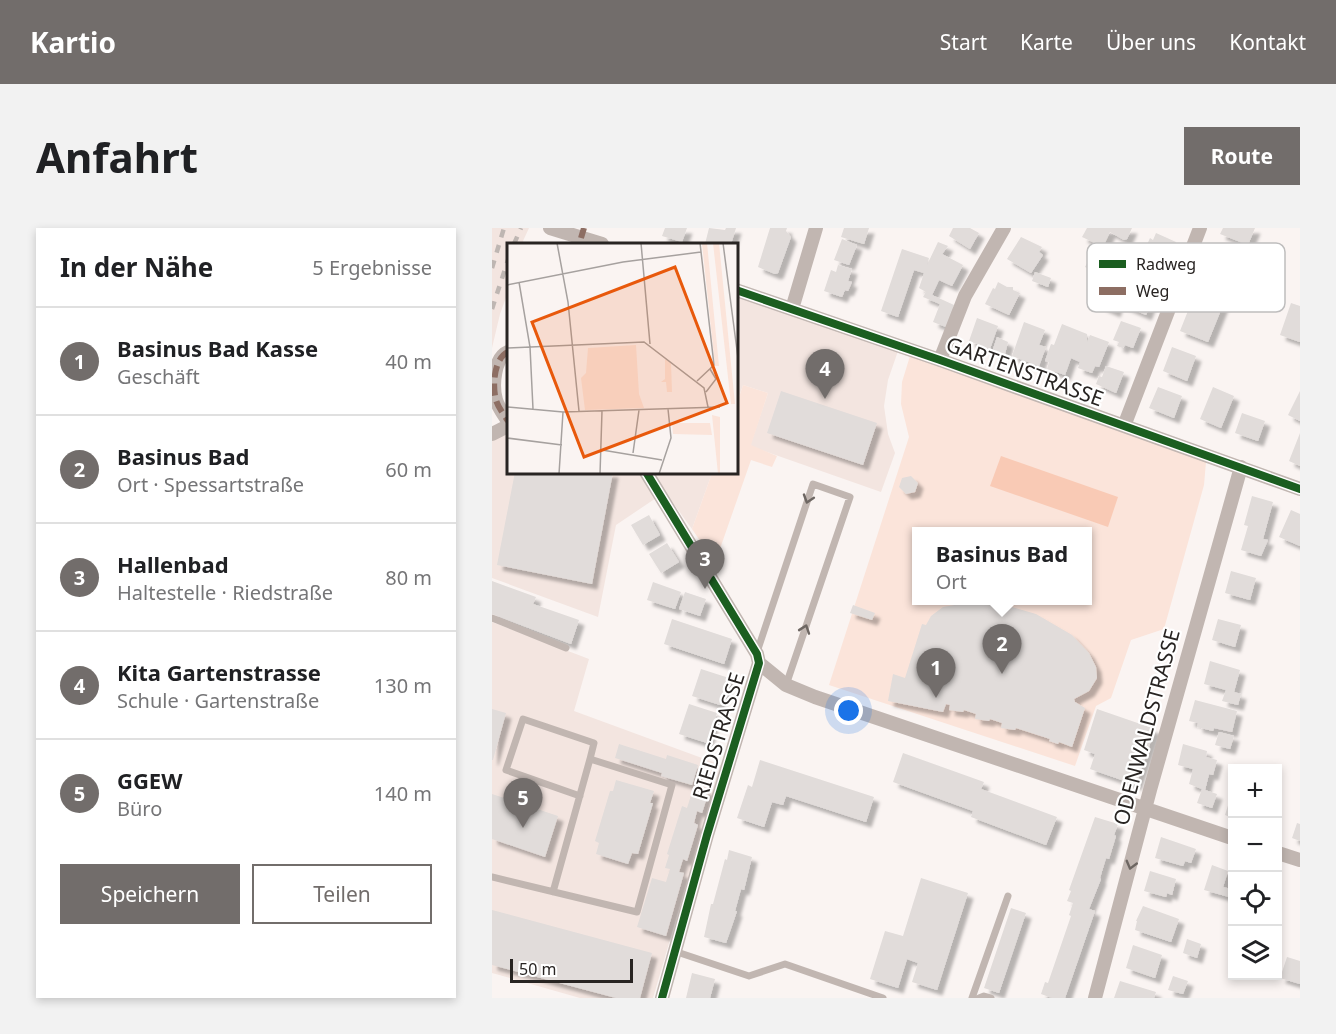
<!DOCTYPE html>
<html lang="de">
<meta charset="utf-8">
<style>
:root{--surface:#fff;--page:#f2f2f2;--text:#202124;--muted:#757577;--line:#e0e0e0;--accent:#726d6b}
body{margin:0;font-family:"Noto Sans",sans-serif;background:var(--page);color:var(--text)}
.controls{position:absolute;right:18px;bottom:18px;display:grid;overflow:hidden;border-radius:0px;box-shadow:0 3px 9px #0003}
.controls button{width:54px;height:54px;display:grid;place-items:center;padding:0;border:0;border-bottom:2px solid var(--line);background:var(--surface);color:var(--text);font:30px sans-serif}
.scale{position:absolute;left:18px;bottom:15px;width:123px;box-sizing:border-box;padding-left:6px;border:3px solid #282422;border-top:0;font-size:16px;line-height:21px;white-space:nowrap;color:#282422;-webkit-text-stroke:4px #fff;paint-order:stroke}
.you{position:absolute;left:357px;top:483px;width:21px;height:21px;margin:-15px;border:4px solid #fff;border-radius:50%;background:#1a73e8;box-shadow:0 0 0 9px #1a73e833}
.badge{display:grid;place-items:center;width:39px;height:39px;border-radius:50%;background:var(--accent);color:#fff;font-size:20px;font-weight:700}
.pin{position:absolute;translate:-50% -50px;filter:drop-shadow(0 2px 3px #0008)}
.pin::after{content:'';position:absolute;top:32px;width:21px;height:18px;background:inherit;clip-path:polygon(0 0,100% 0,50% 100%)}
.popup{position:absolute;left:420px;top:299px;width:180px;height:78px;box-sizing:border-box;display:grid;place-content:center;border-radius:0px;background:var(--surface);filter:drop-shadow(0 2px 4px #0005);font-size:20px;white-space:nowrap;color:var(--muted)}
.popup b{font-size:22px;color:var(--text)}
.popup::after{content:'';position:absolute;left:50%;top:100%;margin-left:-12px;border:12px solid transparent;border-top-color:var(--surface)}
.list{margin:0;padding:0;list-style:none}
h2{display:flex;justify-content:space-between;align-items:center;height:78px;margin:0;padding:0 24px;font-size:26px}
h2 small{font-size:20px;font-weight:400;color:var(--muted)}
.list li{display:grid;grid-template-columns:39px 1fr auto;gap:18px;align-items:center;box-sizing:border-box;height:108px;padding:0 24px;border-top:2px solid var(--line)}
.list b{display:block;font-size:22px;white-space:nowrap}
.list p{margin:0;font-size:20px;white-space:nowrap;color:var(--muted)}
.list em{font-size:20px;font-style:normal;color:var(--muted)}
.actions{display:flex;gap:12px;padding:18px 24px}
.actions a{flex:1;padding:14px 0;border:2px solid var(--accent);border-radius:0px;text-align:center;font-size:21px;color:var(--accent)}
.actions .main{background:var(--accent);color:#fff}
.icon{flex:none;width:33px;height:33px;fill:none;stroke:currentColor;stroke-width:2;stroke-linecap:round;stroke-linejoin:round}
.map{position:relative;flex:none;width:808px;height:770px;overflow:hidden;border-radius:0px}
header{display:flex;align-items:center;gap:36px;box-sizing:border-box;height:84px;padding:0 30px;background:var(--accent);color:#fff}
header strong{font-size:28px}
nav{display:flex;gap:33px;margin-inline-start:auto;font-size:21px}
.intro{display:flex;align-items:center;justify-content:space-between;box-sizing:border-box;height:144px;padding:0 36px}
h1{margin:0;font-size:42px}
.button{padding:15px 27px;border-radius:0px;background:var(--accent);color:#fff;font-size:21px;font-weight:700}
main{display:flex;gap:36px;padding:0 36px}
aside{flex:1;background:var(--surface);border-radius:0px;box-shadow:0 3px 9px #0003}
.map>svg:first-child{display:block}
.built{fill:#f3e5e0}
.green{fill:#fbe4da;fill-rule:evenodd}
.water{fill:#f9cab5}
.building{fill:#e1dcda;filter:url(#shadow)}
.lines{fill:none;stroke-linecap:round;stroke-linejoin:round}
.lane{stroke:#c1b6b1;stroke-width:7}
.street{stroke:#c1b6b1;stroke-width:14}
.rail{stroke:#beb6b2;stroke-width:4.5;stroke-dasharray:8 8;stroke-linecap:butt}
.quiet{stroke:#8d6e63;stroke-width:6;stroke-dasharray:12 6;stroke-linecap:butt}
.cycleway-casing{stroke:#fff;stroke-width:11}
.cycleway{stroke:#1b5e20;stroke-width:8}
.oneway{stroke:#6d6662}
.labels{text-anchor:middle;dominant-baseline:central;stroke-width:4.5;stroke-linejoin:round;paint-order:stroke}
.street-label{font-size:21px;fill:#282422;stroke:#fff}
.inset-road{fill:none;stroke:#a6a19f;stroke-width:1.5}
.view{fill:#e8590c;fill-opacity:0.15;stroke:#e8590c;stroke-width:3}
.inset-edge{fill:none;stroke:#282422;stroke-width:3}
.key{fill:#fff;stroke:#bebdbd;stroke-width:1.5}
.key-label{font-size:16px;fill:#282422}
</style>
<header>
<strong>Kartio</strong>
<nav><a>Start</a><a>Karte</a><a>Über uns</a><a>Kontakt</a></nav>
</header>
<div class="intro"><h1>Anfahrt</h1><a class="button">Route</a></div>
<main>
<aside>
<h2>In der Nähe<small>5 Ergebnisse</small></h2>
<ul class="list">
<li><span class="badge">1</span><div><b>Basinus Bad Kasse</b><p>Geschäft</p></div><em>40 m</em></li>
<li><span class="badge">2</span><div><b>Basinus Bad</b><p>Ort · Spessartstraße</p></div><em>60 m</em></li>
<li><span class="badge">3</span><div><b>Hallenbad</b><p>Haltestelle · Riedstraße</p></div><em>80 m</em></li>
<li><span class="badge">4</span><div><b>Kita Gartenstrasse</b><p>Schule · Gartenstraße</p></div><em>130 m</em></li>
<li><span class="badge">5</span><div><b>GGEW</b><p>Büro</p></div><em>140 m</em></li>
</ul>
<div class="actions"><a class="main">Speichern</a><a>Teilen</a></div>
</aside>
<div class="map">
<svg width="808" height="770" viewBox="0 0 808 770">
<defs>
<filter id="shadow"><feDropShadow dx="5.5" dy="5.5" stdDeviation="1.5" flood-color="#0004"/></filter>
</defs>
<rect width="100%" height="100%" fill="#faf4f2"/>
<!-- built -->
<path class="built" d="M0,0H37L31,13L32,16H16V64L8,86L0,120Z
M245,67L406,123L396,152L392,178L396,206L403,225L389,264L258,218L276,165L251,157L245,175Z
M16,193V244L220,245L200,301L173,264L124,297L106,389L0,350V200Z
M0,394L97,431L82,483L229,537L161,770H88L0,745Z"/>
<!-- green -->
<path class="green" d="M418,128L714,234L712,257L672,401L639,412L619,470L604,478L583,538L337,457L417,209L409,176L410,154ZM424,304H596V372H424Z
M251,157L276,165L259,217L285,228L280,239L259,232L223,335L200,301L220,245L244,244L245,175Z"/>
<!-- water -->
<path class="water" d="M509,228L626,269L616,299L498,258Z"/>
<!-- building -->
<path class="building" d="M173,0H195L190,14L170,8Z
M217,0L233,2L234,0H244L239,16H213Z
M278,0H295L294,3L299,9L286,45L283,46L266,39Z
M352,0H377L372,16L349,9Z
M461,0H478L487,5L478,21L457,8Z
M595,0H640L635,11L632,12L618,4L600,42L593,39L605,16L590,9Z
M731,0H763L756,17L728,6Z
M664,5L684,14L670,43L658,37L661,29L655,26L656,23L653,21L658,10L661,12Z
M529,9L550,19L547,24L551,27L539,45L515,31Z
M350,11L365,17L357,37L342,32Z
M446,14L456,18L450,26L471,37L460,58L447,52L440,67L462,77L454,99L441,94L448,76L431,69L434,64L427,60L432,45L422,42L406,89L389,83L410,21L437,30L435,37Z
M717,26L738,35L727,63L706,55Z
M346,37L360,41L356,53L360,54L356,63L353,62L350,69L332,63L339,42L344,44Z
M543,44L559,50L556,59L540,53Z
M651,50L664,56L661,62L648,56Z
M616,52L662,68L654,87L626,75L623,84L609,78L613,70L609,68Z
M506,54L515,59H521V62L528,65L517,87L493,76L501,60L503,61Z
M705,60L733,72L716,114L688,103Z
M799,75L808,78V114L788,107Z
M485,90L506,98L498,121L477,113Z
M629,93L649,100L641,120L633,117L631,120L625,118L627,114L621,112Z
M532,94L553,102L547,117L554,119L547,138L520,128Z
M570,96L595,106V114L598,107L617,114L607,139L603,138L600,145L586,140L588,134L579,130L573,147L555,141L557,134L553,133L559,116L562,117Z
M505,109L516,114L513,126L501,121Z
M680,119L704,128L695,153L671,143Z
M614,138L632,144L624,165L604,156L607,148L610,149Z
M666,159L690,168L682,190L657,180Z
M721,159L742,168L729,200L708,191Z
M289,163L385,195L371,237L275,205Z
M808,163V193L796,187Z
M750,185L773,193L766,213L743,205Z
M808,205V238L797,233Z
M23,244H121L100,356L5,337Z
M419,248L426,255L423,264L414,266L407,259L410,250Z
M760,268L781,274L771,311L776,312L769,328L749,322L756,298L752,297Z
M799,282L808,286V318L787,309Z
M157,287L168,307L151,317L139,297Z
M175,315L187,334L169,345L157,326Z
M739,343L764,350L758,372L733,365Z
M0,353L44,369L41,376L87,392L79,416L0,386Z
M161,354L189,364L183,381L155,372Z
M193,364L214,371L208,388L187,381Z
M480,374L506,375L544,386L580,407L597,425L604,439L605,450L597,463L582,471L583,474L593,480L580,519L567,514L566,516L557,513L558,511L524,500L523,502L509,500L510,495L498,491L497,493L483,491L484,486L472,482L471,484L457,482L458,477L454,476L451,484L396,473L401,446L413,450L430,396L434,397L439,388L451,379Z
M361,377L383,385L380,392L358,385Z
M180,391L240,411L232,436L172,416Z
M726,391L749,397L743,419L720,412Z
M718,433L748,442L742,464L749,466L746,477L730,473L734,462L712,456Z
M209,441L237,450L228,477L200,468Z
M703,472L745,483L740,504L722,500L721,503L705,499L706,495L697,493Z
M197,476L225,485L215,515L187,506Z
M0,481L14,485L1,532H0Z
M605,481L663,501L644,557L598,541L603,526L592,522Z
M727,504L742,508L738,521L723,517Z
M127,516L174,531L175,527L206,537L200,557L169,548L170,545L123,530Z
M691,516L715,523L714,529L725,532L721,547L717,546L713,562L725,566L720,580L705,575L710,561L697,556L701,541L686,537Z
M411,525L492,554L489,561L565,589L554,617L479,589L481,583L401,554Z
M268,532L382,569L374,594L294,568L291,577L280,574L272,599L245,590L256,557L260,559Z
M124,552L162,563L158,575H161L146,626L140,625L136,636L104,626L107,615L103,613L118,563H121Z
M202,558L217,563L210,585L205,583L202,595L206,597L195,633L191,631L187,644L192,645L174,708L145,699L160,650L174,654L178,641L173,640L177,627L175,626L190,578L195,580Z
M0,566L66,588L53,629L0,611Z
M738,571L740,572V590L733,587Z
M603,589L626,596L622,607L624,608L617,631L614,630L608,650L609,651L597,681L603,683L573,770H560L549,766L553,754L556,755L579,688L577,687L581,675L575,673L579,663L577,662Z
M805,595L808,596V613L800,610Z
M669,609L704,621L699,635L693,633L691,638L663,630Z
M237,622L260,629L252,662L249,661L243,683H245L234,715L212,709L219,676H221L233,631L235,632Z
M720,637L736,643L731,659L739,661L737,669L712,662Z
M658,643L684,651L680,667L675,665L674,669L652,663Z
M429,650L476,665L445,762L420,754L426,735L415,731L406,760L378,751L393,703L411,708Z
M651,678L687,691L679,714L643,702L645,693H644Z
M519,680L534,685L507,765L492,760Z
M0,682L160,725L148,770H124L0,737Z
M695,711L709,716L705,730L691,725Z
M641,717L670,727L663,750L634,740Z
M795,729L808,733V756L788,750Z
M200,745L223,751L218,770H194Z
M681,748L696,753L691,766L676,762Z
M628,753L664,764L662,770H622Z"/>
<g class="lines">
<!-- lane -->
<path class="lane" d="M0,390L74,420
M265,424L321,256L358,269L294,457
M88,568L14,542L31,491L102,515L98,531
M0,649L145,684L180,557L98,531L61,664
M182,723L257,748L293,736L391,770
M480,770L516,668
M487,770L492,768L499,770"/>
<!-- street -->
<path class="street" d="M58,0L110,16
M244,62L448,132L808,261
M300,81L324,0
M16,124C2,130 0,158 4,172C6,179 12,187 16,193
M448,132L473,68L512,0
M632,198L708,0
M0,206L16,198
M154,244L265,426L267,435L215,607L170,770
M267,435L294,457L323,469L740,610
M786,625L808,632
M603,770L658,562L749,239"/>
<!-- rail -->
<path class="rail" d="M22,16L29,0
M0,40L12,0
M0,81L16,32"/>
<!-- quiet -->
<path class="quiet" d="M89,10L92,0
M16,124C2,130 0,158 4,172C6,179 12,187 16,193"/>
<!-- cycleway casing -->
<g class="cycleway-casing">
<path id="cycleway" d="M244,62L448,132L808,261
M154,244L265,426L267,435L215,607L170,770"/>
</g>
<!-- cycleway -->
<use href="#cycleway" class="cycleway"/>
</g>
<!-- one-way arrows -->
<defs><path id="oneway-chevron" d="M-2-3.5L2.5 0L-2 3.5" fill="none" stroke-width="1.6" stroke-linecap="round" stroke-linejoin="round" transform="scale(1.5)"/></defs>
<g class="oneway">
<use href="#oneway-chevron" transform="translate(316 271) rotate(108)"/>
<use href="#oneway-chevron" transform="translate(313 401) rotate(-71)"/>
<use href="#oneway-chevron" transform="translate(639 637) rotate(105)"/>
</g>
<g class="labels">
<!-- street labels -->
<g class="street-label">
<text transform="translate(533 143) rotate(20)">GARTENSTRASSE</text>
<text transform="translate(654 499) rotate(-75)">ODENWALDSTRASSE</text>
<text transform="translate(226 508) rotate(-73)">RIEDSTRASSE</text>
</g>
</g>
<!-- overview -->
<g transform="translate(15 15)">
<rect width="231" height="231" fill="#faf4f2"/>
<path d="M195,0H200L212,123H208ZM206,0H212L228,161H224ZM129,102L132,151L137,165L78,167L74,135L79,130L81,105ZM158,116L164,120L165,149H160L159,139H154L158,136ZM205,172L213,174V231H211ZM165,180H203L205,192L166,191Z" fill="#fbe4da"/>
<path class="inset-road" d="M50,0L61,59L72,168M134,0L143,101M216,0L231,115M12,39L23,104L26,166M0,42L116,19L194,9M0,105L137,99L197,145L201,164M190,138L207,122L193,0M199,149L209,136L203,126M0,164L56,169L213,164M0,195L55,202M95,207L155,217M126,210L132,167M52,231L56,169M93,231L95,168M152,231L164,195L161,166"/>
<path class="view" d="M168,24L220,160L77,214L25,79Z"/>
<rect width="231" height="231" class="inset-edge"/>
</g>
<!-- legend -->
<rect x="595" y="15" width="198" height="69" rx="9" class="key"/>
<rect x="607" y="32" width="27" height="8" fill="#1b5e20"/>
<rect x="607" y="59" width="27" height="8" fill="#8d6e63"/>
<g class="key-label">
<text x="644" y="42">Radweg</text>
<text x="644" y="69">Weg</text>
</g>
</svg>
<div class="controls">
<button>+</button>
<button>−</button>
<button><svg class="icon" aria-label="locate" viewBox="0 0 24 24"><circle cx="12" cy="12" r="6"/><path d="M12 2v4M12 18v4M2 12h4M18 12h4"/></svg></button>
<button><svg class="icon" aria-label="layers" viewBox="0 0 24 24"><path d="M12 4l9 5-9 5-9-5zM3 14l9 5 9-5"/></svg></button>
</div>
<div class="scale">50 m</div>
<div class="you"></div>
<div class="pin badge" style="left:444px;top:470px">1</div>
<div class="pin badge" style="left:510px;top:446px">2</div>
<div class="popup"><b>Basinus Bad</b>Ort</div>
<div class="pin badge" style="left:213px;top:361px">3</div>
<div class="pin badge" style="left:333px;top:171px">4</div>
<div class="pin badge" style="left:31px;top:600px">5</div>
</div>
</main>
